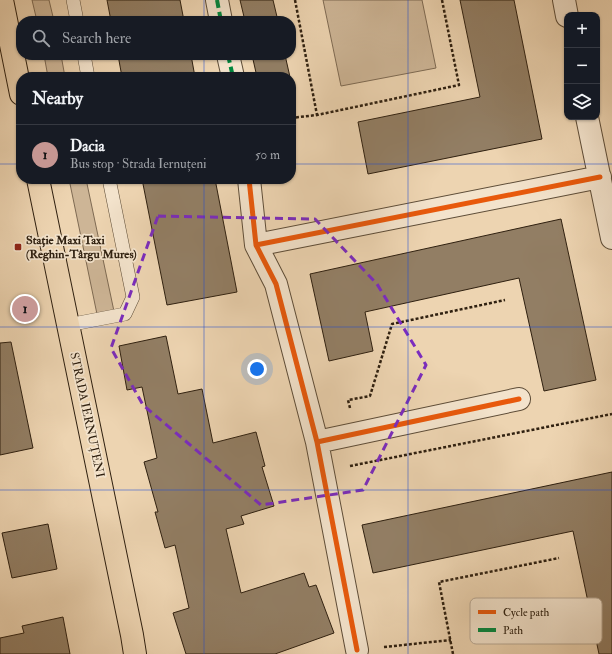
<!DOCTYPE html>
<meta charset="utf-8">
<style>
:root{--surface:#171b24;--page:#242831;--text:#f1f3f6;--muted:#9ea1a6;--line:#363941;--accent:#c59692}
body{margin:0;font-family:"IM FELL Double Pica",serif;background:var(--page);color:var(--text)}
.controls{position:absolute;right:12px;top:12px;display:grid;overflow:hidden;border-radius:8px;box-shadow:0 1px 3px #0004}
.controls button{width:36px;height:36px;display:grid;place-items:center;padding:0;border:0;border-bottom:1px solid var(--line);background:var(--surface);color:var(--text);font:20px sans-serif}
.you{position:absolute;left:257px;top:369px;width:14px;height:14px;margin:-10px;border:3px solid #fff;border-radius:50%;background:#1a73e8;box-shadow:0 0 0 6px #1a73e833}
.badge{display:grid;place-items:center;width:26px;height:26px;border-radius:50%;background:var(--accent);color:#111;font-size:13px;font-weight:700}
.pin{position:absolute;translate:-50% -50%;border:2px solid #fff;box-shadow:0 1px 4px #0006}
.list{margin:0;padding:0;list-style:none}
h2{display:flex;justify-content:space-between;align-items:center;height:52px;margin:0;padding:0 16px;font-size:17px}
h2 small{font-size:13px;font-weight:400;color:var(--muted)}
.list li{display:grid;grid-template-columns:26px 1fr auto;gap:12px;align-items:center;box-sizing:border-box;height:60px;padding:0 16px;border-top:1px solid var(--line)}
.list b{display:block;font-size:15px;white-space:nowrap}
.list p{margin:0;font-size:13px;white-space:nowrap;color:var(--muted)}
.list em{font-size:13px;font-style:normal;color:var(--muted)}
.icon{flex:none;width:22px;height:22px;fill:none;stroke:currentColor;stroke-width:2;stroke-linecap:round;stroke-linejoin:round}
.map{position:relative;flex:none;width:612px;height:654px;overflow:hidden}
.search{position:absolute;background:var(--surface);box-shadow:0 1px 3px #0004;left:16px;top:16px;width:280px;height:44px;display:flex;align-items:center;gap:10px;box-sizing:border-box;padding:0 14px;border-radius:16px;color:var(--muted);font-size:15px}
.panel{position:absolute;background:var(--surface);box-shadow:0 1px 3px #0004;left:16px;top:72px;width:280px;height:112px;border-radius:16px}
.map>svg:first-child{display:block}
.green{fill:#cdb596;stroke:#7e6a53}
.building{fill:#927e64;stroke:#2f2010}
.lines{fill:none;stroke-linecap:round;stroke-linejoin:round}
.service-casing{stroke:#5e4d38;stroke-width:14}
.minor-casing{stroke:#5e4d38;stroke-width:24}
.primary-casing{stroke:#2f2010;stroke-width:24}
.path{stroke:#2f2010;stroke-width:2.5;stroke-dasharray:3 2;stroke-linecap:butt}
.service{stroke:#f3e3cc;stroke-width:13}
.minor{stroke:#f3e3cc;stroke-width:22}
.primary{stroke:#edd4b1;stroke-width:22}
.quiet{stroke:#00873e;stroke-width:4;stroke-dasharray:8 4;stroke-linecap:butt}
.cycleway-casing{stroke:#f3e3cc;stroke-width:8}
.cycleway{stroke:#e8590c;stroke-width:5}
.marked{fill:none;stroke:#7b2cbf;stroke-width:3;stroke-dasharray:8 5;stroke-linejoin:round}
.grid{fill:none;stroke:#1d4ed8;stroke-width:1;stroke-opacity:0.55}
.poi-dot{fill:#8f2418;stroke:#f3e3cc;stroke-width:1.5}
.labels{text-anchor:middle;dominant-baseline:central;stroke-width:3.5;stroke-linejoin:round;paint-order:stroke}
.poi-label{font-size:12px;font-weight:bold;fill:#2f2010;stroke:#f3e3cc;text-anchor:start}
.street-label{font-size:12px;fill:#2f2010;stroke:#f3e3cc}
.key{fill:#f3e3cc;stroke:#b8a894;stroke-width:1}
.key-label{font-size:11px;fill:#2f2010}
</style>
<div class="map">
<svg width="612" height="654" viewBox="0 0 612 654">
<rect width="100%" height="100%" fill="#edd4b1"/>
<filter id="stains"><feTurbulence type="fractalNoise" baseFrequency=".005" numOctaves="4"/><feColorMatrix values="0 0 0 0 .2 0 0 0 0 .09 0 0 0 0 .02 0 0 0 .5 -.17"/></filter>
<radialGradient id="worn" r=".72"><stop offset=".6" stop-color="#630" stop-opacity="0"/><stop offset="1" stop-color="#630" stop-opacity=".3"/></radialGradient>
<!-- green -->
<path class="green" d="M32,0H49L54,21H37Z
M323,0H422L436,68L341,86Z
M44,55H61L65,77H48Z
M69,179H86L115,316L98,319Z"/>
<!-- building -->
<path class="building" d="M107,0H180L184,21H111Z
M240,0H273L278,21H245Z
M460,0H514L542,139L368,174L358,122L480,97Z
M118,55H191L195,77H122Z
M252,55H285L290,77H257Z
M142,179H215L237,292L167,305Z
M561,219L596,380L544,391L519,278L365,312L373,351L329,361L310,274Z
M166,336L178,394L202,389L213,443L256,432L265,466L262,467L274,506L241,516L244,524L226,529L241,593L304,573L309,587L316,585L334,633L275,654H186L173,613L189,608L175,545L165,548L155,512H158L144,462L157,458L142,387L127,390L119,346Z
M11,342L33,448L0,455V343Z
M612,472V654H599L573,531L373,573L362,525Z
M48,524L57,569L12,578L2,533Z
M63,617L70,654H0V638L24,633L22,626Z"/>
<g class="lines">
<!-- service casing -->
<g class="service-casing">
<path id="service" d="M73,0L77,21
M84,55L88,77
M68,325L125,314L133,297L109,179"/>
</g>
<!-- minor casing -->
<g class="minor-casing">
<path id="minor" d="M217,0L221,21
M564,0L567,16
M228,55L233,77
M587,117L612,238
M249,179L256,245L276,284L317,442L357,650
M256,245L600,177
M317,442L519,399"/>
</g>
<!-- primary casing -->
<g class="primary-casing">
<path id="primary" d="M2,0L21,94
M38,179L132,635L135,654"/>
</g>
<!-- path -->
<path class="path" d="M295,0L317,115
M291,118L317,115L459,85L442,0
M350,408L348,400L370,396L392,324L505,300
M350,466L612,414
M384,647L451,640
M453,654L439,582L559,558"/>
<!-- service -->
<use href="#service" class="service"/>
<!-- minor -->
<use href="#minor" class="minor"/>
<!-- primary -->
<use href="#primary" class="primary"/>
<!-- quiet -->
<path class="quiet" d="M217,0L221,21
M228,55L233,77"/>
<!-- cycleway casing -->
<g class="cycleway-casing">
<path id="cycleway" d="M249,179L256,245L276,284L317,442L357,650
M256,245L600,177
M317,442L519,399"/>
</g>
<!-- cycleway -->
<use href="#cycleway" class="cycleway"/>
</g>
<!-- marked area -->
<path class="marked" d="M158,216L315,219L377,284L426,365L363,490L261,505L143,405L111,348Z"/>
<!-- grid -->
<path class="grid" d="M204,0V21M408,0V654M204,55V77M0,164H21M291,164H612M204,179V654M0,327H612M0,490H612"/>
<!-- markers -->
<rect class="poi-dot" x="14" y="243" width="8" height="8" rx="2"/>
<g class="labels">
<!-- poi labels -->
<g class="poi-label">
<text x="26" y="240">Stație Maxi Taxi<tspan x="26" dy="14">(Reghin-Târgu Mures)</tspan></text>
</g>
<!-- street labels -->
<g class="street-label">
<text transform="translate(87 415) rotate(78)">STRADA IERNUȚENI</text>
</g>
</g>
<!-- legend -->
<rect x="470" y="598" width="132" height="46" rx="6" class="key"/>
<rect x="478" y="610" width="18" height="4" fill="#e8590c"/>
<rect x="478" y="628" width="18" height="4" fill="#00873e"/>
<g class="key-label">
<text x="503" y="616">Cycle path</text>
<text x="503" y="634">Path</text>
</g>
<rect width="100%" height="100%" filter="url(#stains)"/>
<rect width="100%" height="100%" fill="url(#worn)"/>
</svg>
<div class="controls">
<button>+</button>
<button>−</button>
<button><svg class="icon" aria-label="layers" viewBox="0 0 24 24"><path d="M12 4l9 5-9 5-9-5zM3 14l9 5 9-5"/></svg></button>
</div>
<div class="you"></div>
<div class="pin badge" style="left:25px;top:309px">1</div>
<div class="search"><svg class="icon" aria-label="search" viewBox="0 0 24 24"><circle cx="10" cy="10" r="6"/><path d="M15 15l6 6"/></svg>Search here</div>
<section class="panel">
<h2>Nearby<small></small></h2>
<ul class="list">
<li><span class="badge">1</span><div><b>Dacia</b><p>Bus stop · Strada Iernuțeni</p></div><em>50 m</em></li>
</ul>
</section>
</div>
